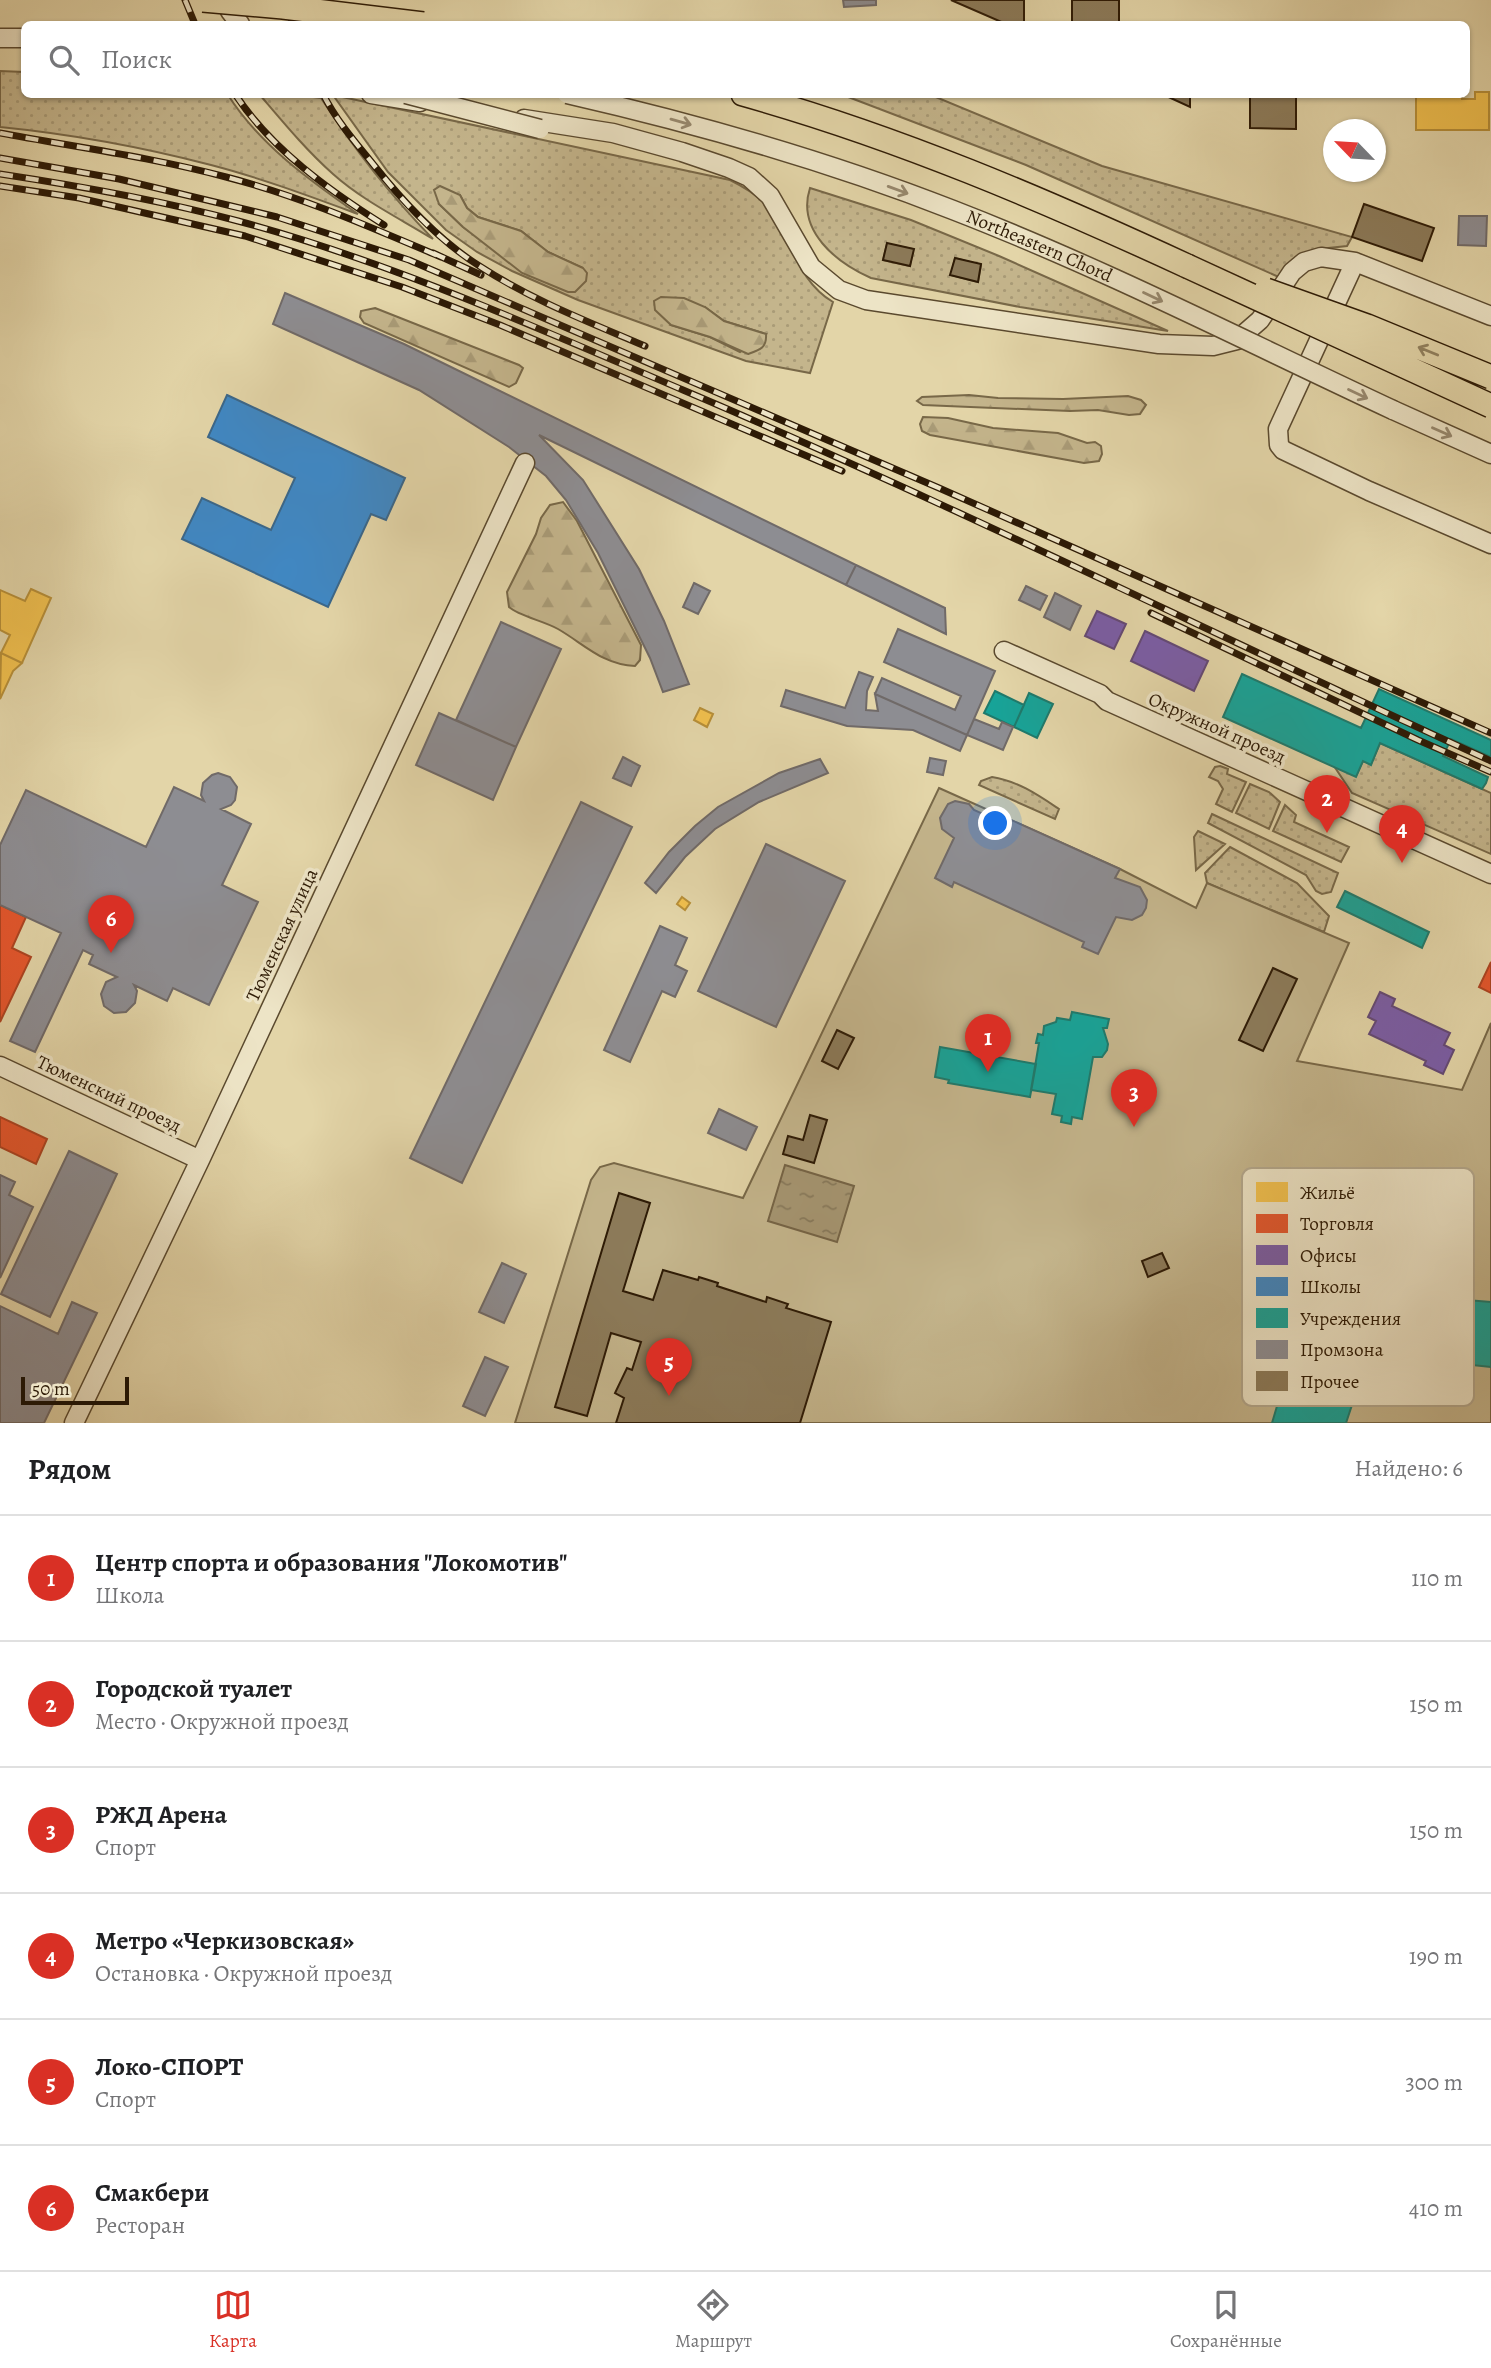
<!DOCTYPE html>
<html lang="ru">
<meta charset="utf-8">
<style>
:root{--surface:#fff;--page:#f6f6f6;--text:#202124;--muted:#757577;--line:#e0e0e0;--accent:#d93025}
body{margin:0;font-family:Alegreya,serif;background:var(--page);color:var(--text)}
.compass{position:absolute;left:1323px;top:119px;width:63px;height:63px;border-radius:50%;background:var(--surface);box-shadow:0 2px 5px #0004;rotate:295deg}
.scale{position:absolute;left:21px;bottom:18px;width:108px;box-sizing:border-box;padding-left:7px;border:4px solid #2d1a05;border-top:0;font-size:19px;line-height:24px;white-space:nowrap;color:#2d1a05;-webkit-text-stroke:5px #ede4c6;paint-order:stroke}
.you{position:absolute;left:996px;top:824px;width:24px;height:24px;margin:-18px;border:5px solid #fff;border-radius:50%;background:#1a73e8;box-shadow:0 0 0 10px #1a73e833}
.badge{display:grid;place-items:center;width:46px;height:46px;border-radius:50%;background:var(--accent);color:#fff;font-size:23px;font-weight:700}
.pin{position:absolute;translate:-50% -58px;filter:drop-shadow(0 2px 4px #0008)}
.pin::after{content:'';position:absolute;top:37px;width:24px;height:21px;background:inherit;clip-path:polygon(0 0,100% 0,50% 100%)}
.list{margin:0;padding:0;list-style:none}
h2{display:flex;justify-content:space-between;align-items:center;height:91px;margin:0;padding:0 28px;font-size:30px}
h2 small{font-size:23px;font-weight:400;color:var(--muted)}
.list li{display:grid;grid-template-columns:46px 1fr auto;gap:21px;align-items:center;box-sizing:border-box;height:126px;padding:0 28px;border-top:2px solid var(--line)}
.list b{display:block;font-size:26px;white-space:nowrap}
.list p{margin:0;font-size:23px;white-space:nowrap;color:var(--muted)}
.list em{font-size:23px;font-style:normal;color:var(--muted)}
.icon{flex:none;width:38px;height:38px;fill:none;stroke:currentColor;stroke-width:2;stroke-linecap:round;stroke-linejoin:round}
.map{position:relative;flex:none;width:1491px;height:1423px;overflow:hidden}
.search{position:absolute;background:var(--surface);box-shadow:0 2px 5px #0004;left:21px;right:21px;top:21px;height:77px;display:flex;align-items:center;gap:18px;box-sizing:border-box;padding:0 24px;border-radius:10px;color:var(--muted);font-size:26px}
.sheet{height:847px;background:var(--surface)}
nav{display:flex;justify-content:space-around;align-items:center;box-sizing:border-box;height:98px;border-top:2px solid var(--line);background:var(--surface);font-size:19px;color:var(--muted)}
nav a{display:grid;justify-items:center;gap:4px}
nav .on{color:var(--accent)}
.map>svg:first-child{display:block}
.grass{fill:url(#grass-dots);stroke:#786848;stroke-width:2;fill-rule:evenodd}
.forest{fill:url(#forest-firs);stroke:#786848;stroke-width:2}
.garden{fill:#c4b58c;stroke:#786848;stroke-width:2}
.water{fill:url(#water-ripples);stroke:#756446;stroke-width:2}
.homes{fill:#f2c14e;stroke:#b78f38;stroke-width:2}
.shops{fill:#e4572e;stroke:#ad4522;stroke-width:2}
.offices{fill:#7b5ea7;stroke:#644a76;stroke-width:2}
.schools{fill:#3f88c5;stroke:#3a678b;stroke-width:2}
.public{fill:#17a398;stroke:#1e7a6c;stroke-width:2}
.industry{fill:#8d8d92;stroke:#706a68;stroke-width:2}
.building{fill:#8c7b5a;stroke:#2d1a05;stroke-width:2}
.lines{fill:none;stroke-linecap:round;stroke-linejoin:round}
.minor-casing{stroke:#5a492e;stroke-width:21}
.major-casing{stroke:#2d1a05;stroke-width:26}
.minor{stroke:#ede4c6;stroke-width:18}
.major{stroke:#e3d5a8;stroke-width:23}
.rail-casing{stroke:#2d1a05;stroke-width:7}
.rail{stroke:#ede4c6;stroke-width:4.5;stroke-dasharray:13;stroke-linecap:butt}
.minor-bridge-casing{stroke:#5a492e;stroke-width:21;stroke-linecap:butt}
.major-bridge-casing{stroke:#2d1a05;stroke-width:26;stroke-linecap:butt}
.minor-bridge{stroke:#ede4c6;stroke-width:18}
.major-bridge{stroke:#e3d5a8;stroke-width:23}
.oneway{stroke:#97896f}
.oneway2{stroke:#91815f}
.labels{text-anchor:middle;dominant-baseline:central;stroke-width:7;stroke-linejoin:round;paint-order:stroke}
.street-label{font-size:19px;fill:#2d1a05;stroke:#ede4c6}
.key{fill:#ede4c6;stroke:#b3a78c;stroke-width:2}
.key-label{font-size:19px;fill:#2d1a05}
</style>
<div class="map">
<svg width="1491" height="1423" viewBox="0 0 1491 1423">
<defs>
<pattern id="grass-dots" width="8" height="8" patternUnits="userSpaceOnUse" patternTransform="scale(1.75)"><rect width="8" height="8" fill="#c4b58c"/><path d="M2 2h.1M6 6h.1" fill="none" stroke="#a99b77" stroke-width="1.8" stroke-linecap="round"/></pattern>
<pattern id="forest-firs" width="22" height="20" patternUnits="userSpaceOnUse" patternTransform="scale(1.75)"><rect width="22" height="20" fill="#c4b58c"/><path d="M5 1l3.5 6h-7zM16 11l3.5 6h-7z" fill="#a99b77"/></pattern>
<pattern id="water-ripples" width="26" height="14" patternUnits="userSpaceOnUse" patternTransform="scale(1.75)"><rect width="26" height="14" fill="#a59571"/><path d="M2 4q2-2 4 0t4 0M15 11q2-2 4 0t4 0" fill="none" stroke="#87795b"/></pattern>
</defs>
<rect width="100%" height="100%" fill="#e3d5a8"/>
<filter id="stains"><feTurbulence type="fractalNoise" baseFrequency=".00286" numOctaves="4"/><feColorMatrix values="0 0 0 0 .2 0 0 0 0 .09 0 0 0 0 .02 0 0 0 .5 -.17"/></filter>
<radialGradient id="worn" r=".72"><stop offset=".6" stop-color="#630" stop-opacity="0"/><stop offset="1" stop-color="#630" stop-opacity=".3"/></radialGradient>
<!-- grass -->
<path class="grass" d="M0,71L24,72V94L228,95C260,145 309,180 358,214C309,196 261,178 211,165C142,147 70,134 0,127Z
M260,95H297L321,98C354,149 390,195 433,239C399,218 362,200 333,174C306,150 283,122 260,95Z
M333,95L730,180C742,186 753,192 762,201C792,233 794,279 833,302L810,373L746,361L578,300L512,271L477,252L446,230L388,172ZM460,195L467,208L478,217L521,231L548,252L583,268L491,247L463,227L439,204ZM705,307L724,321L766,334L740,352L710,337L671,325Z
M843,95H931L1102,166L1352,237L1347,246L1319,249L1281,278L1026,165Z
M810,188L911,220L999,256L1168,331L1020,307L871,278C837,263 796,231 810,188ZM887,244L913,249L910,266L883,260ZM955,258L981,265L978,282L951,275Z
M1380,743L1491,793V854L1352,793L1334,766L1356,776L1363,761L1371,764Z
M1220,766L1228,769L1227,774L1246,782L1232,812L1216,804L1223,789L1218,781L1209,777L1215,767Z
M992,777C1018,781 1038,795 1059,809L1055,819L979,785L981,781Z
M1250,784L1269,792L1280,802L1269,829L1236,813Z
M1285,805L1296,815L1294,822L1349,847L1341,862L1273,831Z
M1212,814L1338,873L1331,892L1322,894L1316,891L1306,875L1208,823Z
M1198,831L1225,844L1196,870L1194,837Z
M1230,847L1297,883L1329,916L1324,932L1207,883L1205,873Z"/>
<!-- forest -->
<path class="forest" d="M440,186L460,195L467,208L478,217L521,231L548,252L583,268L587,273L586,281L575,292H568L522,273L463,227L439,204L434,190Z
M661,297L684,298L705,307L724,321L766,334C767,348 760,350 748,354L710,337L671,325L655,310L654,301Z
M375,308L519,365L523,368L516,383L509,387L364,323L360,317L361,311Z
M969,395L998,398L1063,399L1128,396L1141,400L1146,405L1140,414L1129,415L1098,410L1070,411L923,405L917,401L922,397Z
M923,417L948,418L993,428L1058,433L1087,443L1095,442L1101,446L1102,454L1099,461L1084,463L930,435L922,431L920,424Z
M563,502L577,521L641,645L640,660L635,666C603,665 584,644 558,629C544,621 519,616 509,607L507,592L536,534L541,518L550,505Z"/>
<!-- garden -->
<path class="garden" d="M939,788L1120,869L1196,908L1207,883L1349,943L1297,1061L1462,1090L1491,1023V1423H515L591,1180L600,1167L614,1163L743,1198Z"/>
<!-- water -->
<path class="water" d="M785,1165L854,1186L837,1242L768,1221Z"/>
<!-- homes -->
<path class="homes" d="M1475,92H1489V130H1416V94L1462,95V99H1475Z
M31,589L51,598L22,663L1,653L10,635L0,630V590L25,601Z
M1,653L22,663L13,671L0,699Z
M700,708L713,714L707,727L694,720Z
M682,897L690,903L685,910L677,904Z"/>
<!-- shops -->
<path class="shops" d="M0,905L26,917L12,948L31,957L0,1022Z
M1491,962V993L1479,987Z
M0,1117L47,1139L36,1164L0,1147Z"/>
<!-- offices -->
<path class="offices" d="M1097,611L1126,624L1114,649L1085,636Z
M1145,631L1208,661L1194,691L1131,661Z
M1380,992L1395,999L1392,1006L1450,1033L1444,1045L1454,1050L1443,1074L1424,1065L1426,1061L1369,1034L1376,1021L1368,1017Z"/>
<!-- schools -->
<path class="schools" d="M227,395L405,478L386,520L371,514L328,607L182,539L202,498L271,530L295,478L208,437Z"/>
<!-- public -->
<path class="public" d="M1242,674L1361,728L1379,689L1491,740V757L1451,739L1443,756L1488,777L1486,783L1482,789L1380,743L1371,765L1363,761L1356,777L1223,717Z
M995,691L1024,705L1014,727L984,713Z
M1029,693L1053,704L1037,738L1014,727Z
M1345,891L1429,932L1422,948L1337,907Z
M1072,1012L1109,1019L1107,1028H1103L1108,1044L1107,1050L1102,1057H1093L1082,1119L1072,1117L1071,1124L1061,1122L1062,1116L1052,1114L1056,1094L1031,1090L1039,1043H1036L1038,1034L1043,1035L1044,1026L1056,1022L1057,1018L1070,1020Z
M940,1047L1036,1064L1030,1097L948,1083L949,1080L935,1077Z
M1369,1292L1491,1302V1367L1425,1360L1384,1359L1375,1363L1370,1369L1354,1399L1346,1423H1272L1288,1369L1310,1326L1317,1317L1335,1302L1357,1294Z"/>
<!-- industry -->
<path class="industry" d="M843,0H876V5L844,7Z
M1459,216H1487L1486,246L1458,245Z
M285,293L404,344L856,565L846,585L539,435L583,480L639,569L664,621L689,684L663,692L650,658L598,553L566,500L546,476L509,447L419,390L273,324Z
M856,565L945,608L946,634L846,585Z
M694,583L710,591L698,614L683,607Z
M1026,586L1047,596L1040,610L1019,600Z
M1055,593L1081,606L1070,630L1044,617Z
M501,622L561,649L516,747L456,720Z
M898,629L995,671L967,735L875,694L882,678L955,710L961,696L884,662Z
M859,672L873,677L867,691L866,710L878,711L875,694L967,735L960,751L913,730L847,726L781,706L786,690L845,708Z
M439,713L516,747L493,800L416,765Z
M974,719L999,729L1002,722L1013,727L1003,750L967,735Z
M623,757L640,766L631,786L613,778Z
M930,758L946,761L943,775L927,772Z
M820,759L828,773L759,802L715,829L685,857L656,893L645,883L669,852L695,826L718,807L779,773Z
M218,773L230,777L237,787L235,800L231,805L221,809L251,824L222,885L258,902L209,1005L173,988L167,1001L134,985L137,991L135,1003L126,1012L114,1013L104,1006L101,994L106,982L117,977L89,964L93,955L83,950L35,1052L10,1041L61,933L0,905V845L26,790L146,847L174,787L204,801L201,795L203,783L212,775Z
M955,801L969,804L974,810L985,815L987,809L1120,869L1115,878L1140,887L1147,900L1146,908L1142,915L1132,920L1116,917L1098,954L1082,947L1084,942L954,882L952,887L935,878L954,838L942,829L940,818L948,804Z
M581,802L632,827L462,1183L410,1158Z
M766,844L845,881L776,1027L698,991Z
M660,926L687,938L675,965L687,971L675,997L662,991L630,1062L604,1050Z
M719,1109L757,1127L746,1150L708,1133Z
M69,1151L117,1174L50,1317L1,1294Z
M0,1175L15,1182L9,1195L33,1207L0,1278Z
M502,1263L526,1274L504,1323L479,1312Z
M72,1302L97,1313L44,1423H0V1306L58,1334Z
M485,1357L508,1367L485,1416L463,1406Z"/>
<!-- building -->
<path class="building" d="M951,0H1024V24H1006Z
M1072,0H1119V24H1072Z
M1162,94H1190V107Z
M1250,94H1296V129L1250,128Z
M1364,204L1434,228L1422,261L1352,237Z
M887,243L914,249L910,266L883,260Z
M955,258L981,264L978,282L950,275Z
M1273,968L1297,979L1263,1051L1239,1040Z
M837,1030L854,1038L838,1069L822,1061Z
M810,1115L827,1120L814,1163L783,1154L788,1136L803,1140Z
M619,1193L650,1203L623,1291L653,1300L663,1270L698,1280L699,1277L718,1283L717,1286L766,1302L767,1297L788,1304L786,1308L831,1322L800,1423H616L624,1398L615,1393L627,1368L632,1370L641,1342L611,1333L587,1416L555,1407Z
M1162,1253L1169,1268L1148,1277L1142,1261Z"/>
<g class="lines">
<!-- minor casing -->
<g class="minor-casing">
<path id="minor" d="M229,0L230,11L240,24
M0,38H24
M371,94L420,102
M524,119L613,133L682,152L729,168L749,177L770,196L811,267L839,290L866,300L1159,344L1213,346L1237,340L1260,320L1292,272L1304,262L1321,257L1355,262L1491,316
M1355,262L1278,429L1279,445L1283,450L1369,491L1491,544
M1393,410L1491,454
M1004,651L1100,694L1107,701L1491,874
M0,1066L200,1160
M74,1423L200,1160L525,463"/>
</g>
<!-- major casing -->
<g class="major-casing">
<path id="major" d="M743,94C897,137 1042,199 1187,266"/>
</g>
<!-- minor -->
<use href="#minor" class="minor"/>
<!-- major -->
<use href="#major" class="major"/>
<!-- rail casing -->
<g class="rail-casing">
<path id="rail" d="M185,0L195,24
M285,0L293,24
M235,94C271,149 330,191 384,225
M323,94C336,120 355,142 373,164C404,203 439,241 481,267C532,300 589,322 645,346
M0,133C75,147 151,157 226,177C300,196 370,227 441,257
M0,158L119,179L277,217L409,260L939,488L1491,733
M0,174C80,186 159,200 238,221C391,262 537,328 683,390C956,506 1221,638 1491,761
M0,186L79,198L245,236L402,287L500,325L842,471
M433,253L481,275
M1151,613L1418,740L1491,772"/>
</g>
<!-- rail -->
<use href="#rail" class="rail"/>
<!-- minor-bridge casing -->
<g class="minor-bridge-casing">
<g id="minor-bridge">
<path d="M406,94L540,129"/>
<path id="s1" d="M567,94C698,124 828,161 953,210C1103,268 1247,342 1393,410"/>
</g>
</g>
<!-- major-bridge casing -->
<g class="major-bridge-casing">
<path id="major-bridge" d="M203,0L283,7L423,24
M1187,266L1491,406
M1266,290L1367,326L1491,377"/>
</g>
<!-- minor-bridge -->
<use href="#minor-bridge" class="minor-bridge"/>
<!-- major-bridge -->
<use href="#major-bridge" class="major-bridge"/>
</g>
<!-- one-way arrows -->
<defs><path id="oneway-shaft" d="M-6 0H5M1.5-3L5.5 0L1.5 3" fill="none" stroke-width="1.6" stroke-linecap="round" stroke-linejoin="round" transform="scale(1.75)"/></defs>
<g class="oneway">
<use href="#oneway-shaft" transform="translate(681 122) rotate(16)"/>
<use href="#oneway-shaft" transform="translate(898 190) rotate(20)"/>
<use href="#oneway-shaft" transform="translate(1153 297) rotate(25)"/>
<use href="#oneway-shaft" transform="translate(1358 394) rotate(25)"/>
<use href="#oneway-shaft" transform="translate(1442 432) rotate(24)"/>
</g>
<use class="oneway2" href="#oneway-shaft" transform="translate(1428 351) rotate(-158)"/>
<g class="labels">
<!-- street labels -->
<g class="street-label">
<text stroke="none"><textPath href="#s1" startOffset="497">Northeastern Chord</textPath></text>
<text transform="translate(1217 728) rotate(24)">Окружной проезд</text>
<text transform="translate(282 935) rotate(-65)">Тюменская улица</text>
<text transform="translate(109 1094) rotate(25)">Тюменский проезд</text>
</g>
</g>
<!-- legend -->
<rect x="1242" y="1168" width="232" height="238" rx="10" class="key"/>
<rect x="1256" y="1182" width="32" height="20" fill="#f2c14e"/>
<rect x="1256" y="1214" width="32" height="19" fill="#e4572e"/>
<rect x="1256" y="1245" width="32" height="20" fill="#7b5ea7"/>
<rect x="1256" y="1277" width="32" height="19" fill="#3f88c5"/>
<rect x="1256" y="1308" width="32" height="20" fill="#17a398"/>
<rect x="1256" y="1340" width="32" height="19" fill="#8d8d92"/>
<rect x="1256" y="1371" width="32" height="20" fill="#8c7b5a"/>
<g class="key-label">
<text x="1300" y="1199">Жильё</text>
<text x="1300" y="1230">Торговля</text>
<text x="1300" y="1262">Офисы</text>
<text x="1300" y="1293">Школы</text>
<text x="1300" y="1325">Учреждения</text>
<text x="1300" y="1356">Промзона</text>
<text x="1300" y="1388">Прочее</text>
</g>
<rect width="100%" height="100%" filter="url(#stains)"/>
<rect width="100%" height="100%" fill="url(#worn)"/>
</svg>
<svg class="compass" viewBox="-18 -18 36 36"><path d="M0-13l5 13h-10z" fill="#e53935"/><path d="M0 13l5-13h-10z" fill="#757577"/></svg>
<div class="scale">50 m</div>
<div class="you"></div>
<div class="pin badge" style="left:988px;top:1072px">1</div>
<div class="pin badge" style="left:1327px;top:833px">2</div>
<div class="pin badge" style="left:1134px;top:1127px">3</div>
<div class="pin badge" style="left:1402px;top:863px">4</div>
<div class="pin badge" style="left:669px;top:1396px">5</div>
<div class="pin badge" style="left:111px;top:953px">6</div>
<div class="search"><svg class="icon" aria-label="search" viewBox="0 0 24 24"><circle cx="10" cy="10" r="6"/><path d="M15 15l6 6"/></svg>Поиск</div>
</div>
<section class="sheet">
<h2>Рядом<small>Найдено: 6</small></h2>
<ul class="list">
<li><span class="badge">1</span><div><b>Центр спорта и образования &quot;Локомотив&quot;</b><p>Школа</p></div><em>110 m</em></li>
<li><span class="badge">2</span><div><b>Городской туалет</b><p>Место · Окружной проезд</p></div><em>150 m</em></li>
<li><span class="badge">3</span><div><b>РЖД Арена</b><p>Спорт</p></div><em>150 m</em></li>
<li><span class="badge">4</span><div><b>Метро «Черкизовская»</b><p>Остановка · Окружной проезд</p></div><em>190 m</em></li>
<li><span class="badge">5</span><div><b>Локо-СПОРТ</b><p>Спорт</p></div><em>300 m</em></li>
<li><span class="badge">6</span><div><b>Смакбери</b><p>Ресторан</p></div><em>410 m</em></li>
</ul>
</section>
<nav>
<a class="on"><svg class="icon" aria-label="map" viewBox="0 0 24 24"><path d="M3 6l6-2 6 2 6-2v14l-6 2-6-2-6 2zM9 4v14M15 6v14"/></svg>Карта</a>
<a><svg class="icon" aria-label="directions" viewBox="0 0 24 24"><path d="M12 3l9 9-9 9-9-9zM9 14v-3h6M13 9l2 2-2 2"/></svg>Маршрут</a>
<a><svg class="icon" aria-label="saved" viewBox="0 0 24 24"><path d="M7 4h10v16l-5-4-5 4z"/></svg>Сохранённые</a>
</nav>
